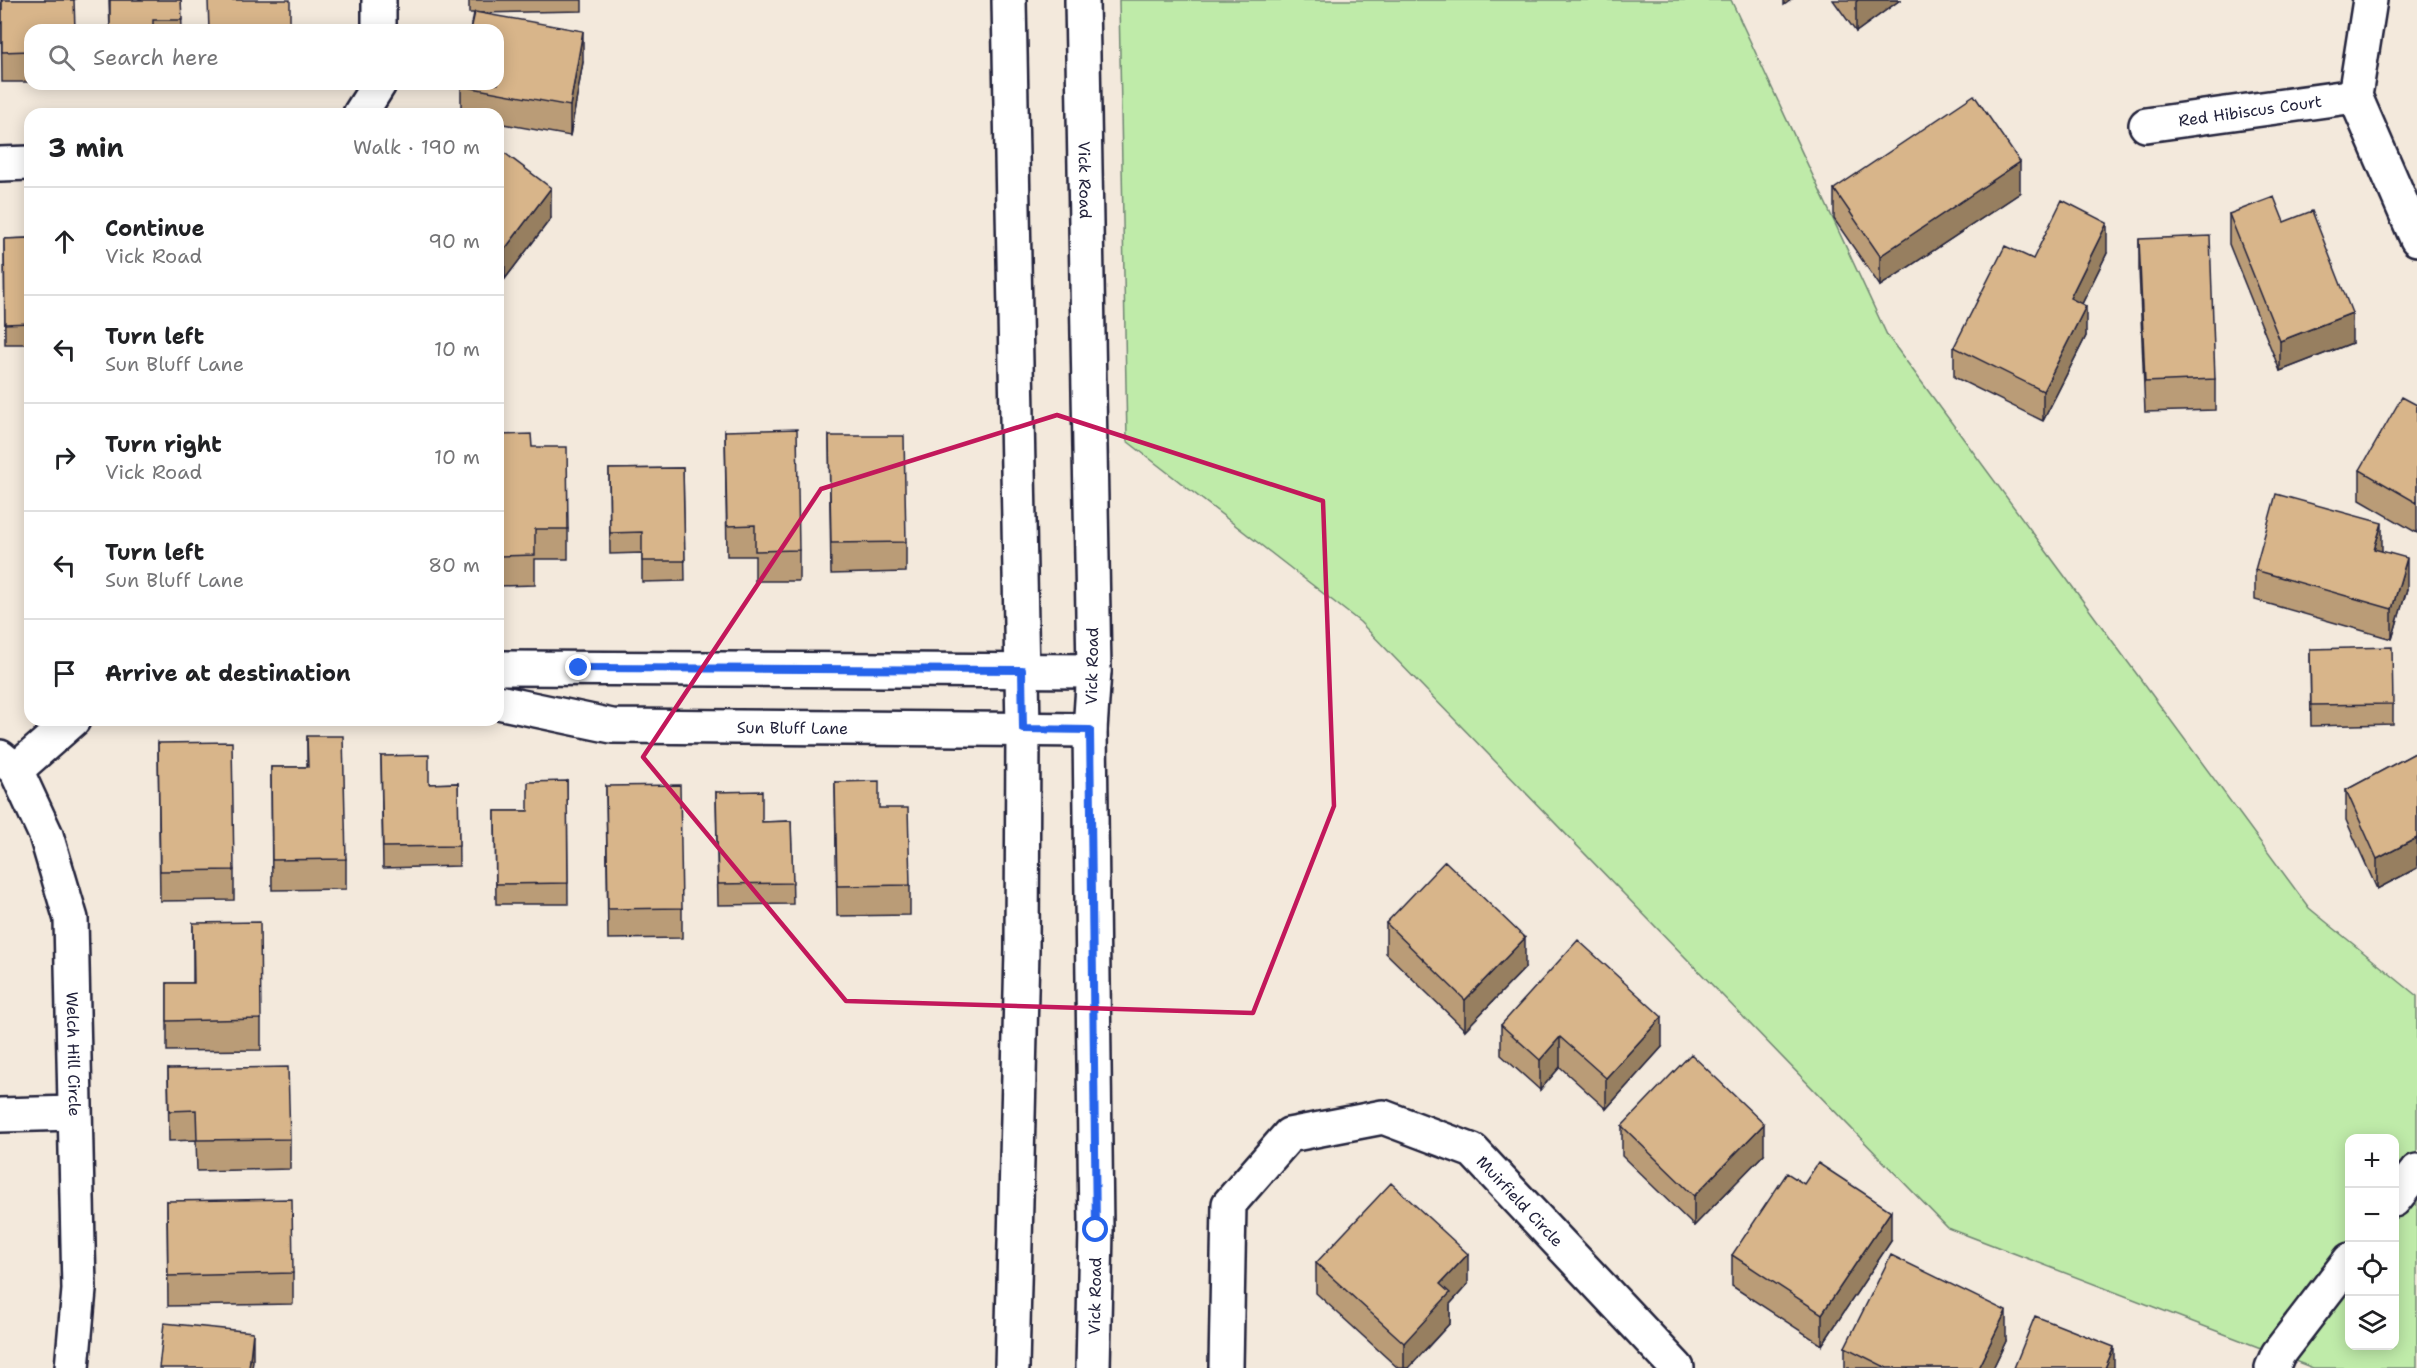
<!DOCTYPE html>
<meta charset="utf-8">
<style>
:root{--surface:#fff;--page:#f6f6f6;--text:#202124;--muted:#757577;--line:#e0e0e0}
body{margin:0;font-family:"Shantell Sans",sans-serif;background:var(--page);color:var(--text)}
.controls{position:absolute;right:18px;bottom:18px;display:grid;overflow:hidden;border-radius:12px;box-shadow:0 3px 15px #0003}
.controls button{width:54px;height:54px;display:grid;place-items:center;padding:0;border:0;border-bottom:2px solid var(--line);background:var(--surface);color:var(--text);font:30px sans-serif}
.stop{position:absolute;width:18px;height:18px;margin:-14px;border:4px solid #2563eb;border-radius:50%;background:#fff}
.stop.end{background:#2563eb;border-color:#fff;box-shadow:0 2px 6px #0008}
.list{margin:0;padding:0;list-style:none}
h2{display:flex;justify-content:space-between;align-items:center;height:78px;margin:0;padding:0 24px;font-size:26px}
h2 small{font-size:20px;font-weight:400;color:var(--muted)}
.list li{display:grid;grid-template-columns:39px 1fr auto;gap:18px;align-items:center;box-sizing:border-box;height:108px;padding:0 24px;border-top:2px solid var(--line)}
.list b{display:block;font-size:22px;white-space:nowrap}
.list p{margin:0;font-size:20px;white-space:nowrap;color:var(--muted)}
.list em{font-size:20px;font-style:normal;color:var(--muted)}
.icon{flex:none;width:33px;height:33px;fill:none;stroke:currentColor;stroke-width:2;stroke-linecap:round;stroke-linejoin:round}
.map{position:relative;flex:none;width:2417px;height:1368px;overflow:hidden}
.search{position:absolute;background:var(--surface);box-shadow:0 3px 15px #0003;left:24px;top:24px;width:480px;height:66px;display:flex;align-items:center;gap:15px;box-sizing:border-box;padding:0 21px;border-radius:18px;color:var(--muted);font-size:22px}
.panel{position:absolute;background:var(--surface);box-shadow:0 3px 15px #0003;left:24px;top:108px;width:480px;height:618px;border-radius:18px}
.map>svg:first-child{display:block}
.green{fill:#bfeba9;stroke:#708672;stroke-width:1.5;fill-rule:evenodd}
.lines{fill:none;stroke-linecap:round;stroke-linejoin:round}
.street-casing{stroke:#22223b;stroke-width:38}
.secondary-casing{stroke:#22223b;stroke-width:38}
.street{stroke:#fff;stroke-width:33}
.secondary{stroke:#fff;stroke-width:33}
.wall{fill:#ba9c77;stroke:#22223b;stroke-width:1.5}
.shaded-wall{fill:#977f61;stroke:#22223b;stroke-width:1.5}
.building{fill:#d8b58a;stroke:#22223b;stroke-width:1.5}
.route{stroke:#2563eb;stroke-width:8}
.marked{fill:none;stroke:#c2185b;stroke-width:4.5;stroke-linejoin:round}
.labels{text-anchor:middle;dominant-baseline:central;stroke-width:4.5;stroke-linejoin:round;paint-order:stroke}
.street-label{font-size:16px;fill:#22223b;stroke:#fff}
</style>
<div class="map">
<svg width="2417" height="1368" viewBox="0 0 2417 1368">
<rect width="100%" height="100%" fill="#f3e9dc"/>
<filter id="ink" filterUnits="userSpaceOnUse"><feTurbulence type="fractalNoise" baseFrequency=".0167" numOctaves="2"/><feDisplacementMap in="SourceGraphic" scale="12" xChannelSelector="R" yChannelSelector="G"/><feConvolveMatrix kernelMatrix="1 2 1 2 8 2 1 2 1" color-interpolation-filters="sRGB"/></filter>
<g filter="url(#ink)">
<!-- green -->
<path class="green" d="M1119,0H1731L1887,335L2309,908L2417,996V1368H2313L1948,1228L1360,622L1127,441ZM2350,1138H2394V1346H2350Z"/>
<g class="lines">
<!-- street casing -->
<g class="street-casing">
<g id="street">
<path d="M379,0V30"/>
<path d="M2370,0L2355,96L2417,239"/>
<path d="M360,114L379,84"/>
<path id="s1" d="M2146,125L2355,96"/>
<path d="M0,164L30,163"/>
<path d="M498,668L1094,671"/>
<path id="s2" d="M498,702L612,726L1090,730"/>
<path id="s3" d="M0,757L16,770L46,835L71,919L79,1290L72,1368"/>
<path d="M16,770L73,720"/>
<path d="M0,1115L74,1113"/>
<path d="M2394,1200L2417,1171"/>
<path id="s4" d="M1226,1368L1229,1204L1289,1135L1383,1117L1473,1151L1677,1368"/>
<path d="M2272,1368L2278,1354L2350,1260"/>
</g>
</g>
<!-- secondary casing -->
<g class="secondary-casing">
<g id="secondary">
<path d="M1009,0L1023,729L1022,950L1012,1368"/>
<path id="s5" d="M1082,0L1094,671L1090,730L1096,1230L1093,1368"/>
</g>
</g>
<!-- street -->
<use href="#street" class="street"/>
<!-- secondary -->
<use href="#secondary" class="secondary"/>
</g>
<!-- wall -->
<path class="wall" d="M1,0H74L30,30V82H2Z
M109,0H181L182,30H110Z
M469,0H582V11L480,13L583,62L570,136L498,123V114H461V86L474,13H469Z
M1833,0H1900L1856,32Z
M498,148L551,218L505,279L498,273Z
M1834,189L2020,193L1880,286L1834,219Z
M2229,214L2284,222L2352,343L2280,371L2229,244Z
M30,238V344H5L4,239Z
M2139,239L2215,379V410L2145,412L2139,269Z
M2107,253L2082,304L2086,336L2043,421L1954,377V347L2033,259Z
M2417,405V533L2360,500V470Z
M725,431L799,550V581H755V556H727Z
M498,435L532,447L568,529V559H535V585L498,586Z
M829,436L906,542V572L831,574Z
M683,468L685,581L642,582V553L610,554L609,469Z
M2255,570L2407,589L2392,639L2255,600Z
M2310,649L2393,704V724L2311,726Z
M307,736L346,859V889L272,890L271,767H307Z
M158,743L234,870V900L160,901Z
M2417,752V868L2377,889L2346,820V790Z
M381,756L429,784L458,783L459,866L383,868Z
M567,781L568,904H496L495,811H528Z
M835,782L879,808L910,885V915L837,916Z
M606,786L682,908V938L608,939Z
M716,792L762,822L791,821L793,904L718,905Z
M193,923L261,1019V1050L167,1051V983H193Z
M1386,923L1525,968L1465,1030L1386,953Z
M1501,1025L1662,1047L1606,1109L1560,1067L1540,1090L1501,1055Z
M168,1069L290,1139V1169L197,1171L196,1140L169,1141Z
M1622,1126L1764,1154L1694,1226L1622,1156Z
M167,1201L293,1273V1304L168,1306Z
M1891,1241L1822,1345L1732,1286V1255Z
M1316,1263L1468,1284L1450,1304V1323L1409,1368H1398L1316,1293Z
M2006,1341L1993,1368H1845V1347Z"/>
<!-- shaded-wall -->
<path class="shaded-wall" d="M1784,0H1791L1784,5Z
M1858,0H1900L1856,32V2Z
M583,31V62L570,136V106Z
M2020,162V193L1880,286V256Z
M551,188V218L505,279V249Z
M2107,223V253L2070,328V298Z
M2086,306V336L2043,421V391Z
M2352,313V343L2280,371V341Z
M2382,523V554L2374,549Z
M2407,558V589L2392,639V609Z
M2417,838V868L2377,889V859Z
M1525,938V968L1465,1030V1000Z
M1662,1017V1047L1606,1109V1078Z
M1560,1037V1067L1540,1090V1060Z
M1764,1124V1154L1694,1226V1196Z
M1891,1211V1241L1822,1345V1314Z
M1468,1254V1284L1450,1304V1323L1408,1368H1404V1343L1440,1284Z
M2006,1311V1341L1993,1368H1978Z
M253,1332V1362L252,1368H249Z
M2114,1347V1368H2105Z"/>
<!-- building -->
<path class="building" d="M2,0H74L75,30H30V51L2,52Z
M110,0H181L182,20H153V30H110Z
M208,0H290V30H209Z
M475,12L583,31L570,106L461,86L462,84H498V30H471Z
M1974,95L2020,162L1880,256L1834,189Z
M498,148L551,188L505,249L498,243Z
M2274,197L2284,222L2312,211L2352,313L2280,341L2229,214Z
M2062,200L2107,223L2070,298L2086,306L2043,391L1954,347L2005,246L2033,259Z
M2210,236L2215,379L2145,382L2139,239Z
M30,238V323L5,324L4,239Z
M2402,397L2417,405V503L2360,470Z
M797,429L799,550L755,551V525L727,526L725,431Z
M531,434L532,447H567L568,529H535V555L498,556V435Z
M829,436H904L906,542L831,543Z
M683,468L685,561H642V532L610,533L609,469Z
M2276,494L2382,523L2374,549L2407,558L2392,609L2255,570Z
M2392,647L2393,704L2311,705L2310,649Z
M307,736H343L346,859L272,860L271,767H308Z
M232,742L234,870L160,871L158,743Z
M2417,752V838L2377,859L2346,790Z
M429,755V784L458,783L459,846L383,847L381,756Z
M567,781L568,883L496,884L495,811H528V782Z
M879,781V808H908L910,885L837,886L835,782Z
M680,785L682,908L608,909L606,786Z
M762,791V822L791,821L793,883L718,884L716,792Z
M1445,861L1525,938L1465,1000L1386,923Z
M260,922L261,1019L167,1021V983H194L193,923Z
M1578,940L1662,1017L1606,1078L1560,1037L1540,1060L1501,1025Z
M1691,1054L1764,1124L1694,1196L1622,1126Z
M288,1067L290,1139L197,1140L196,1110L169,1111L168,1069Z
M1818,1163L1891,1211L1822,1314L1732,1255L1787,1173L1804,1184Z
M1391,1183L1468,1254L1440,1284L1450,1293L1404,1343L1316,1263Z
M292,1199L293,1273L168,1276L167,1201Z
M1891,1255L2006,1311L1978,1368H1887L1845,1347Z
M2035,1316L2114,1347L2105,1368H2014Z
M164,1323L253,1332L249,1368H159Z"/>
</g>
<g class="lines" filter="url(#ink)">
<!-- route -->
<path class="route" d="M579,668L1022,670L1023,729L1090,730L1096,1230"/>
</g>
<!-- marked area -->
<path class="marked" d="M1057,415L1323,501L1334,806L1253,1013L846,1001L643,757L821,489Z"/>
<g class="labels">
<!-- street labels -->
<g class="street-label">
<text stroke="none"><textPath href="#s1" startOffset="105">Red Hibiscus Court</textPath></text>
<text stroke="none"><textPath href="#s5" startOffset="180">Vick Road</textPath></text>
<text transform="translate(1092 666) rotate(-89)">Vick Road</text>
<text stroke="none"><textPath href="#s2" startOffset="297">Sun Bluff Lane</textPath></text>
<text stroke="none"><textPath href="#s3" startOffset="315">Welch Hill Circle</textPath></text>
<text stroke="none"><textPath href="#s4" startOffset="516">Muirfield Circle</textPath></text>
<text transform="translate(1095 1296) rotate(-89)">Vick Road</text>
</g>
</g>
</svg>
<div class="controls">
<button>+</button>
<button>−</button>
<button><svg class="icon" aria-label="locate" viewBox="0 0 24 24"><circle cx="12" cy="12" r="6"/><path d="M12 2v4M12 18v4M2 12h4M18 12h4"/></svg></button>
<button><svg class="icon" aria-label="layers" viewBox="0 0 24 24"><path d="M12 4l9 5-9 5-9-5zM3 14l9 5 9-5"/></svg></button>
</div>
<div class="stop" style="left:1096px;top:1230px"></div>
<div class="stop end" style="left:579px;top:668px"></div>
<div class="search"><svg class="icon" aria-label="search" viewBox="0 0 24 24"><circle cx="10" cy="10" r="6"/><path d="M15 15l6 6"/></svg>Search here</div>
<section class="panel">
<h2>3 min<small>Walk · 190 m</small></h2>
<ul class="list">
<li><svg class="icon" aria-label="ahead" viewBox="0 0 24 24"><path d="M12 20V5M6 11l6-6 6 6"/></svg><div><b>Continue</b><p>Vick Road</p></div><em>90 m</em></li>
<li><svg class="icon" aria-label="left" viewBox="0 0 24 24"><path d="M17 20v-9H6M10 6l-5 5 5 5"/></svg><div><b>Turn left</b><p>Sun Bluff Lane</p></div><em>10 m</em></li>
<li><svg class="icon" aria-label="right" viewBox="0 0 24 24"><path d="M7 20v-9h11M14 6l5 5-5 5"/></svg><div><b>Turn right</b><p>Vick Road</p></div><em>10 m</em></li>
<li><svg class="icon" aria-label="left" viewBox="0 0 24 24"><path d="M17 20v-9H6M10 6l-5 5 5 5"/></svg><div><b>Turn left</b><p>Sun Bluff Lane</p></div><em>80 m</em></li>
<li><svg class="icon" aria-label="arrive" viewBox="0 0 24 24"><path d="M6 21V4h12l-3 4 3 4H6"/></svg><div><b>Arrive at destination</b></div></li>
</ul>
</section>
</div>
